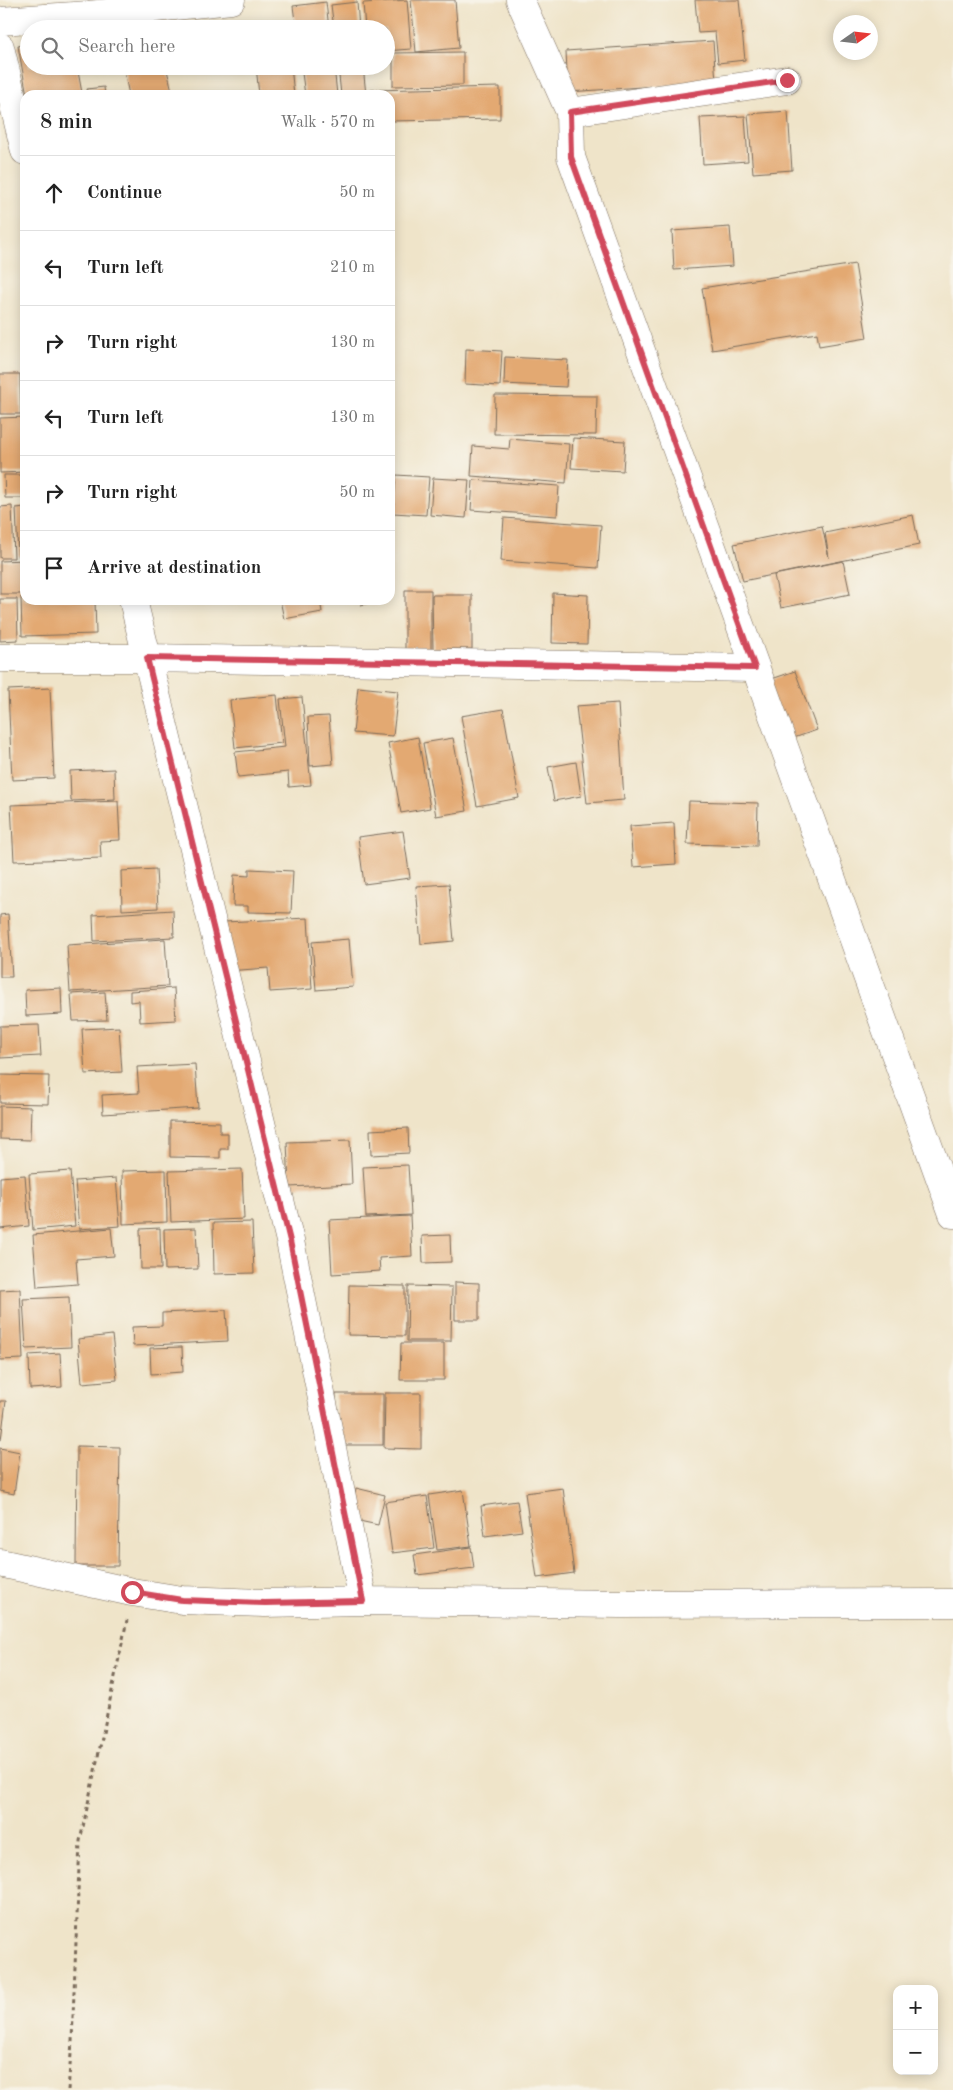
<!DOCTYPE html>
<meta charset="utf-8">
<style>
:root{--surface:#fff;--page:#f6f6f6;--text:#222;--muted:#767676;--line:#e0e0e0}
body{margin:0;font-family:"Old Standard TT",serif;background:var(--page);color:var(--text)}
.controls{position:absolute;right:15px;bottom:15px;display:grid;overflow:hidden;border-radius:10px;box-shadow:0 2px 12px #0003}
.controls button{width:45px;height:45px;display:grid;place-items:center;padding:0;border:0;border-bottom:1px solid var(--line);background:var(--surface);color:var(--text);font:25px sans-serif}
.compass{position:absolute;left:833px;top:15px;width:45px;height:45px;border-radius:50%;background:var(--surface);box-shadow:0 2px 12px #0003;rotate:76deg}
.stop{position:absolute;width:15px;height:15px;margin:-11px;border:4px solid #d1495b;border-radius:50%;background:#fff}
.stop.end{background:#d1495b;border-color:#fff;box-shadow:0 1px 5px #0008}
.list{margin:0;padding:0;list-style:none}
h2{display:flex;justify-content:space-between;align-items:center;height:65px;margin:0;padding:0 20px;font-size:21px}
h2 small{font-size:16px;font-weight:400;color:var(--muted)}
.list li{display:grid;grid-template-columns:32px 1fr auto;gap:15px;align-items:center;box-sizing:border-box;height:75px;padding:0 20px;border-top:1px solid var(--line)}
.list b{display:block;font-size:19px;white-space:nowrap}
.list em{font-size:16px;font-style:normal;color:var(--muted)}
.icon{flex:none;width:28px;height:28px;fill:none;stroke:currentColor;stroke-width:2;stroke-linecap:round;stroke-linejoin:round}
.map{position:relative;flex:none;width:953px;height:2090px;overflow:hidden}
.search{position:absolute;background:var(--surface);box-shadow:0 2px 12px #0003;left:20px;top:20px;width:375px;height:55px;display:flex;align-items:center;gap:12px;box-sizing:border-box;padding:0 18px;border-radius:28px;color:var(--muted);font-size:19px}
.panel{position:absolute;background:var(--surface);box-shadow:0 2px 12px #0003;left:20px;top:90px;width:375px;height:515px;border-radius:15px}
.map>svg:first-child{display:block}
.building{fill:#e3a972}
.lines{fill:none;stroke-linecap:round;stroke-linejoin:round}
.minor-casing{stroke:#7a6b5a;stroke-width:29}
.tertiary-casing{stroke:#7a6b5a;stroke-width:29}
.path{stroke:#7a6b5a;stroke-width:3;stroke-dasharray:4 4;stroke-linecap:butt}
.minor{stroke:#fff;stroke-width:28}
.tertiary{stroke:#fff;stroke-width:28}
.route{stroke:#d1495b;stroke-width:6}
</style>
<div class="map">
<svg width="953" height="2090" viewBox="0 0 953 2090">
<rect width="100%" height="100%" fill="#f7f3e8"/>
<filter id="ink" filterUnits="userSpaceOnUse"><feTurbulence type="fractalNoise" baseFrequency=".02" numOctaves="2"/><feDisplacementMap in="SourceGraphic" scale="10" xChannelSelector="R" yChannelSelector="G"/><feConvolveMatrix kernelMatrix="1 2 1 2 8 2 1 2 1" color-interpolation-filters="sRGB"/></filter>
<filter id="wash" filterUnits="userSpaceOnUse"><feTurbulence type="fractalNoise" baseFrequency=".0096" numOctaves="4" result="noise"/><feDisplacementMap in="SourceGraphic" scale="20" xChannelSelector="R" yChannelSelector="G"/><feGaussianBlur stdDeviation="1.12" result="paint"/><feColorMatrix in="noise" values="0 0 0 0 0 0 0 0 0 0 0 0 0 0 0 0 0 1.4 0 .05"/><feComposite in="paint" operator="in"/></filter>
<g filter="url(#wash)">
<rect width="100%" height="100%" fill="#efe4c9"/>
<g id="blocks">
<!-- building -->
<path class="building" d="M407,0L411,49L386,51V29H365L363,3Z
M411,0H455L459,48L416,52Z
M695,0H739L745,60L718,63L715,32L698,33Z
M326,2L329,29H296L293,6Z
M357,2L359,29H334L331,5Z
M286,24V29H257V27Z
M713,41L716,82L568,92L566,51Z
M29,44V66H77L82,93L73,95H27L18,46Z
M463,52V85L393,86V53Z
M123,66H166L173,95H129Z
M256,66H291L294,95H259Z
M301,66H334L337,95H305Z
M338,66H363L366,95H341Z
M104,87L105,95H88L87,89Z
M500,87V119L390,121V95H371V90Z
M788,111L792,170L753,173L748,114Z
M745,116L748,161L703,164L700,118Z
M730,227L733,266L674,270L672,231Z
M855,264L867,338L819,346L817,333L712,350L702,288Z
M466,349L502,351L500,386L465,384Z
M505,357L568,360L566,387L504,384Z
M0,374H20L21,414H0Z
M495,395L597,396L596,435L494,434Z
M25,417V472L0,473V418Z
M573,438L625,441L623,471L571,468Z
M510,439L569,444L566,483L471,476L473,446L509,449Z
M4,475H25V498H5Z
M396,475L429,477L426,515L393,513Z
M433,478L469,480L466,518L430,515Z
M473,480L559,486L557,516L471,510Z
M12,506L14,558H0V507Z
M25,507V556H18L16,508Z
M913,515L919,545L743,581L734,544L822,526L829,558L825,533Z
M504,518L601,525L598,568L501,561Z
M25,560V594H0V561Z
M843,561L850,594L781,608L774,575Z
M405,590H431V651H405Z
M553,593L588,595L587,644L552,643Z
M432,595H472V649H433Z
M21,597H25V600H95L96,634L22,636Z
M0,599H17L18,640L0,641Z
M280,600H320L322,612L284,619Z
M360,600H378V601L361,605Z
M795,671L817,730L785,741L763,682Z
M358,687L398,691L393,736L353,733Z
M50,688L54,778L12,780L8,690Z
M277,695L282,743L235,748L230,700Z
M302,697L311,785L289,787L288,772L238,777L235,752L285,747L280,699Z
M618,703L624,800L587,803L576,706Z
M503,709L519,798L477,806L461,716Z
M329,716L333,764L310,766L308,717Z
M418,737L430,808L401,813L388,743Z
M453,738L467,811L436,816L423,743Z
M576,762L581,796L554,801L548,767Z
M114,769L115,799L71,801L70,771Z
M118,801L120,840L100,841L101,858L14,861L11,805Z
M689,801L758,803L757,846L687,844Z
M674,823L676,864L633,867L630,826Z
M403,831L410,878L364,884L358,837Z
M156,869L158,908L122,910L121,871Z
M249,869L293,871L291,913L248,912V906H233L234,875L249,876Z
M449,884L454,941L421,944L416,886Z
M173,910L174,937L94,941L93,915Z
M8,914L12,977H0V915Z
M308,918L312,989L270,992L268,968L227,971L224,922Z
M165,939L168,986L70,992L67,945Z
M349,939L353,987L316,990L312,942Z
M61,988L62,1014L26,1016L25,990Z
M174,988L176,1020L140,1022L139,1001L130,1002V991Z
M105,992L107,1020L73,1021L71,994Z
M39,1025L41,1056L0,1058V1026Z
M119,1027L122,1072L85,1074L82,1029Z
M195,1064L198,1108L103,1114L102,1095L139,1093L137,1067Z
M0,1075L49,1076L48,1104L0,1103Z
M0,1106L31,1107L30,1140L0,1139Z
M170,1121L220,1122V1133H228V1149H220V1158L170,1157Z
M408,1128L409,1153L371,1155L370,1130Z
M350,1140L352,1184L289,1187L287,1142Z
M408,1165L411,1215L366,1217L363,1167Z
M242,1169L244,1219L171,1222L169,1171Z
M166,1170L167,1222L123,1224L122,1171Z
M70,1171L75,1226L33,1230L29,1174Z
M25,1175L29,1226L0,1229V1177Z
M116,1178L120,1226L79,1229L75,1181Z
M410,1216L412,1256L379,1258L380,1271L332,1274L329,1220Z
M252,1222L254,1273L214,1274L213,1223Z
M111,1228L114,1256L76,1259L78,1284L37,1287L33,1235Z
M160,1228L161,1269H141L140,1229Z
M196,1228L198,1269L165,1270L164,1229Z
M450,1235L451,1262L423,1263L422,1236Z
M455,1282L479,1283V1320H455Z
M349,1285L405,1286V1336L348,1335Z
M408,1286L452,1287L451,1341H407Z
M20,1289L23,1359L0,1360V1290Z
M69,1297L71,1347L26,1349L23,1299Z
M226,1310L228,1341L133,1346L132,1327L162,1326V1313Z
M112,1335L117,1380L82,1383L78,1339Z
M401,1343H444V1380H400Z
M182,1347L183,1372L151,1374L150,1348Z
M60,1353L62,1387L30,1389L29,1355Z
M385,1393H421V1449L384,1448Z
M336,1394H383V1445H335Z
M0,1401H6L1,1440H0Z
M77,1446L120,1447L118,1566H76Z
M0,1448L20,1452L14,1494L0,1491Z
M356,1488L385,1495L378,1525L350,1519Z
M563,1488L574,1573L537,1578L525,1493Z
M463,1490L471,1546L437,1550L429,1495Z
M427,1496L434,1548L392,1553L385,1502Z
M517,1501L522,1531L485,1536L481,1506Z
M471,1547L474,1568L417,1575L414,1555Z"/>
</g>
</g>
<g filter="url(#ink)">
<use href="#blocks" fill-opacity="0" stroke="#7a6b5a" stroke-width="1"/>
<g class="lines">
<!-- minor casing -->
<g class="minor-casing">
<path id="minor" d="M0,21L89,15L231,0
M0,47L25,151
M570,112L787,80
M133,600L290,1241L363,1601
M0,658H147L755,668
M0,1563L132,1592L182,1600L265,1603L363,1601L620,1604L953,1603"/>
</g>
<!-- tertiary casing -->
<g class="tertiary-casing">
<path id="tertiary" d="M520,0L570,112L571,157L953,1214"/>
</g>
<!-- path -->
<path class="path" d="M68,2090L72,2042L80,1841L127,1620"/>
<!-- minor -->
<use href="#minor" class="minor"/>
<!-- tertiary -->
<use href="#tertiary" class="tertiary"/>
</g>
</g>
<g class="lines" filter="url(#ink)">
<!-- route -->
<path class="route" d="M132,1592L182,1600L265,1603L363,1601L290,1241L147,658L755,668L571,157L570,112L787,80"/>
</g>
</svg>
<div class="controls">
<button>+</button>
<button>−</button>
</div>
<svg class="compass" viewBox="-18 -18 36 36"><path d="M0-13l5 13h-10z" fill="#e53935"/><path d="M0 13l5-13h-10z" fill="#767676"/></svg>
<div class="stop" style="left:132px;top:1592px"></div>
<div class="stop end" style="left:787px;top:80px"></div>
<div class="search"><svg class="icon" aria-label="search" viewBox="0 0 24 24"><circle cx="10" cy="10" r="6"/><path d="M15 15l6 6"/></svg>Search here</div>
<section class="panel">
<h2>8 min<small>Walk · 570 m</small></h2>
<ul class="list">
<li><svg class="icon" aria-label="ahead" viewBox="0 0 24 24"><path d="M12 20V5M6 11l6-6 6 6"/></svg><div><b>Continue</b></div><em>50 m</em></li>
<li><svg class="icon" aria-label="left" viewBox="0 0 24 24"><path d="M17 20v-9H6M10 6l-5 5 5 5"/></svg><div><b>Turn left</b></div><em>210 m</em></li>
<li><svg class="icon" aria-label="right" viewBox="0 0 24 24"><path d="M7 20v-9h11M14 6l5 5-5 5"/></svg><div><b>Turn right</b></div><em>130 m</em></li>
<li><svg class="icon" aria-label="left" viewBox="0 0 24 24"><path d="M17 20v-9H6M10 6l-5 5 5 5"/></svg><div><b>Turn left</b></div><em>130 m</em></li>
<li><svg class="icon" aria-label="right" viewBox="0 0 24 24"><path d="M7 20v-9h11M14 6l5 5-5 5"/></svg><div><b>Turn right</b></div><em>50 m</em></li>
<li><svg class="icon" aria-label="arrive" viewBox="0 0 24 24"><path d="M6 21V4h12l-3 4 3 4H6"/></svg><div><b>Arrive at destination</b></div></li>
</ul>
</section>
</div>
